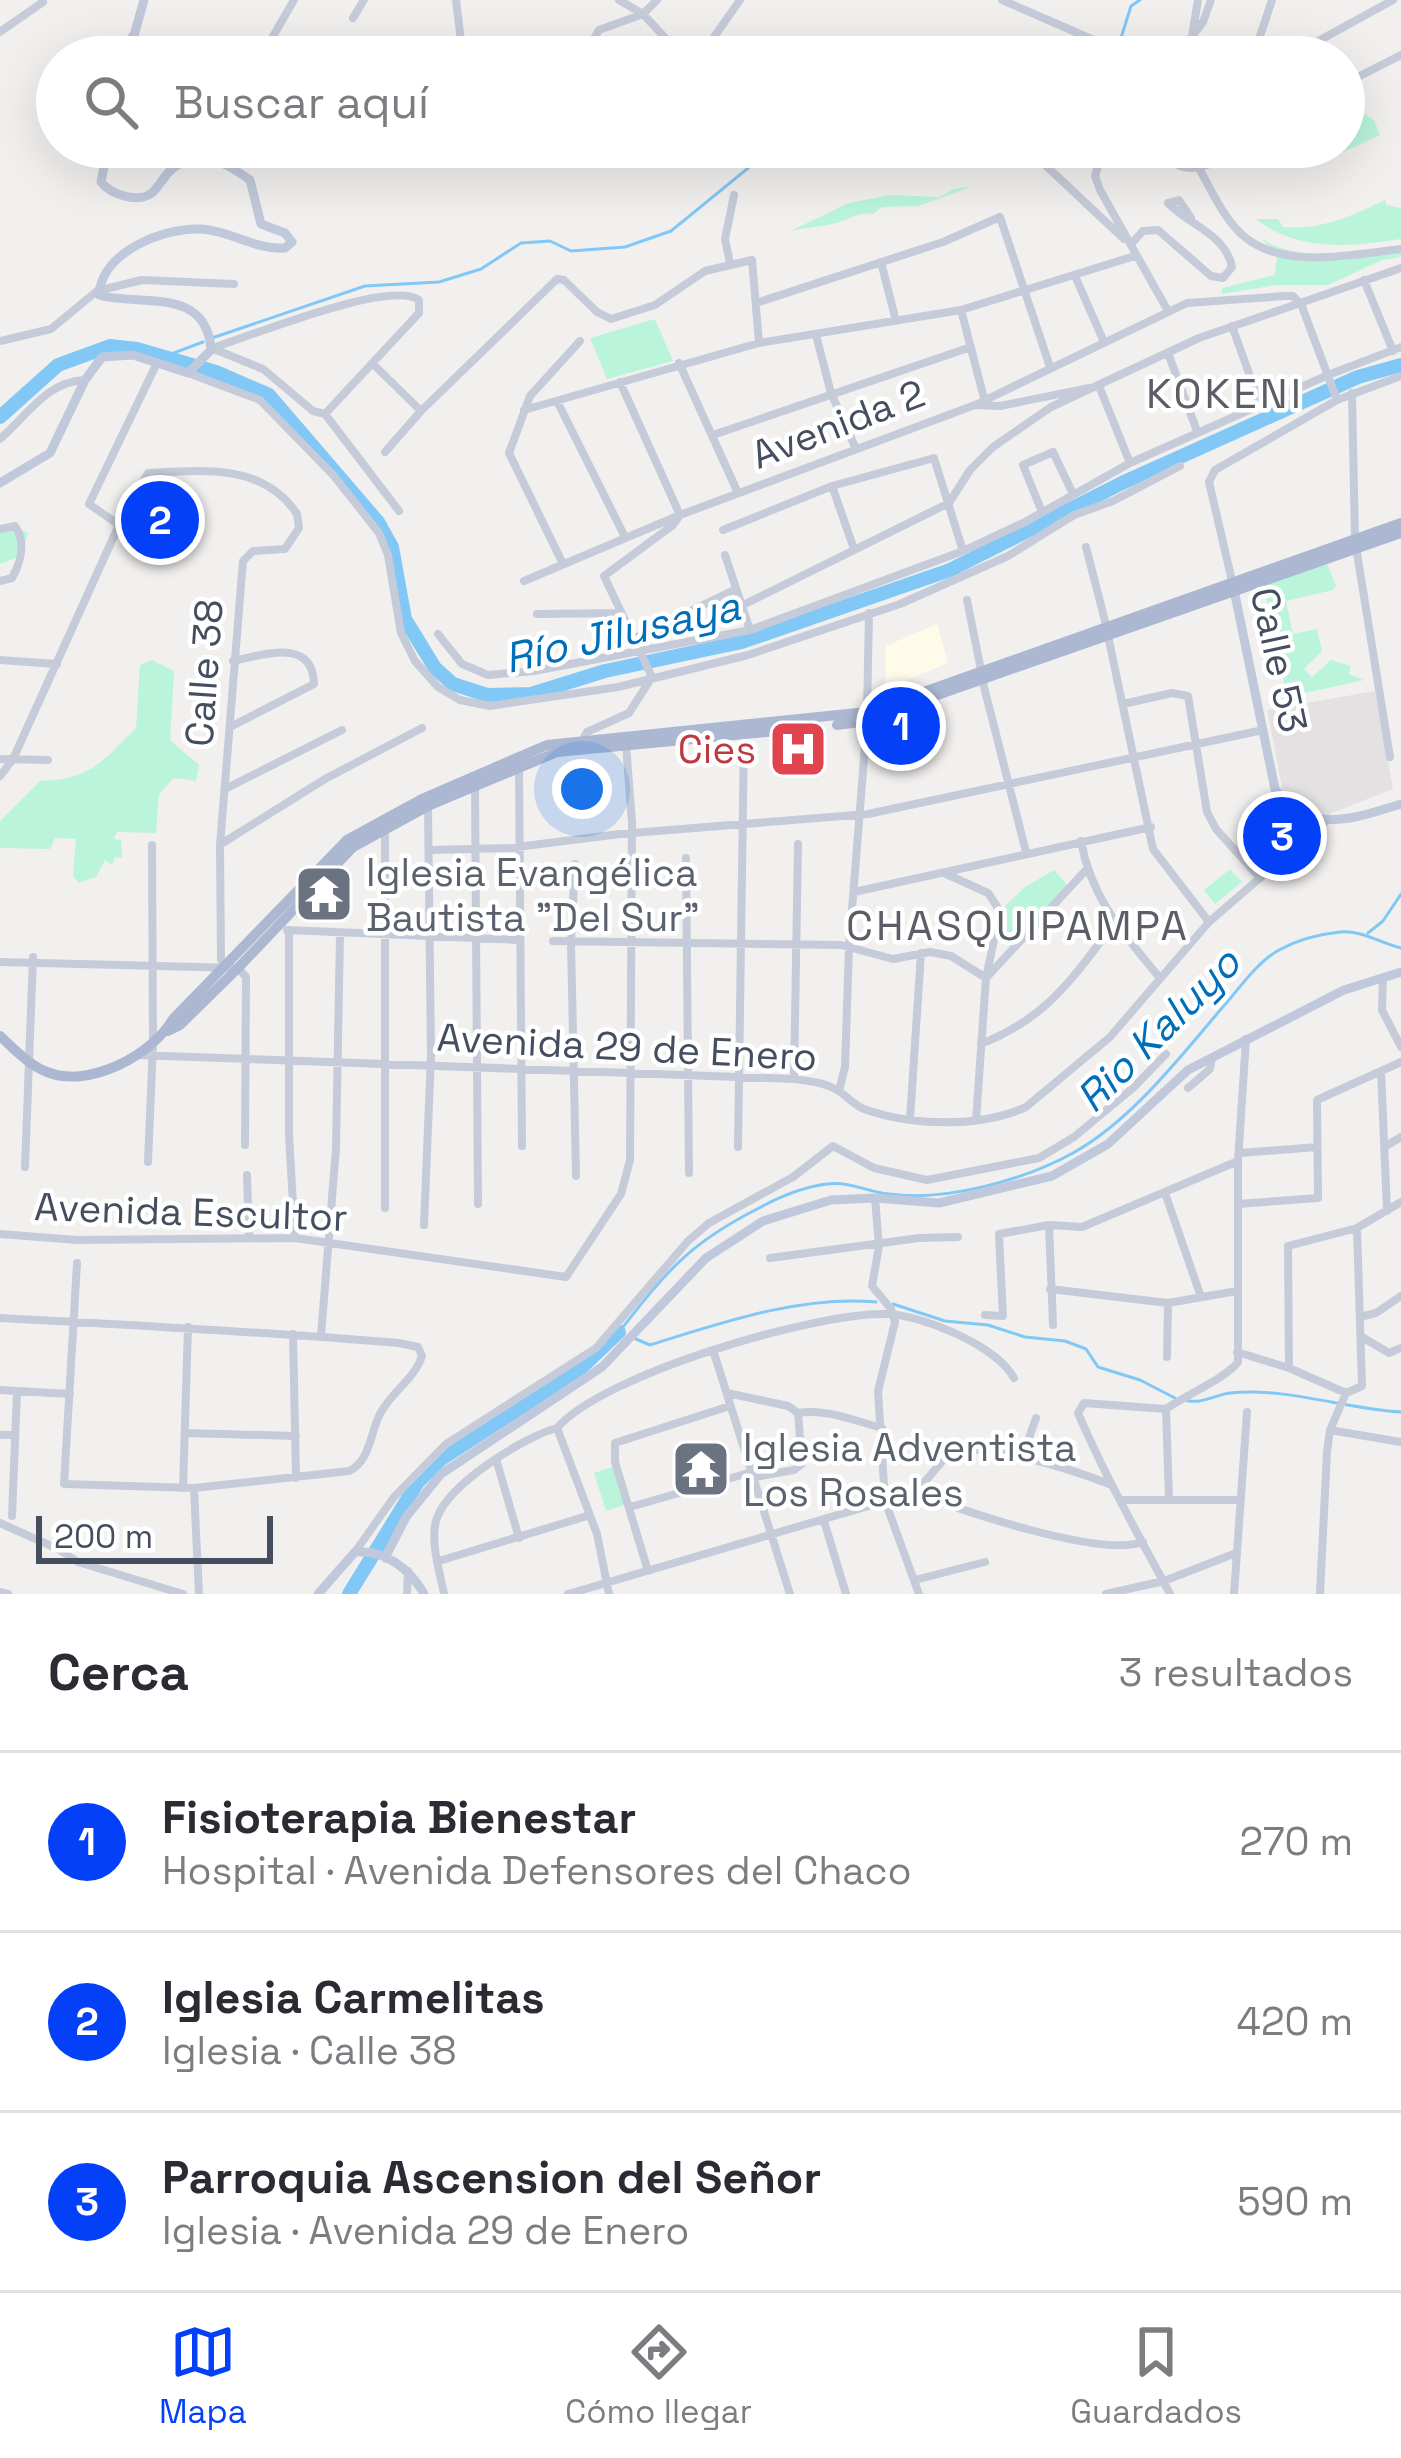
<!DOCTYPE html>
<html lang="es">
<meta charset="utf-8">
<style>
:root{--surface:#fff;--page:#f7f7f7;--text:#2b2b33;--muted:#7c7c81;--line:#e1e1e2;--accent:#0440f8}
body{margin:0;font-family:"Space Grotesk",sans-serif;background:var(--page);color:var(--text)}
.scale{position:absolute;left:36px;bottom:30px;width:237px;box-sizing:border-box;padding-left:12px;border:6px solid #454e5f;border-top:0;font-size:33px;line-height:42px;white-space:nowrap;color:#454e5f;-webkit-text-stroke:9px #fff;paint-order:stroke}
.you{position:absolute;left:582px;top:789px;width:42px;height:42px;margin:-30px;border:9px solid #fff;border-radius:50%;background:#1a73e8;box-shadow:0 0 0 18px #1a73e833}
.badge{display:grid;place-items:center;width:78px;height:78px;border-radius:50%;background:var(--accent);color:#fff;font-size:39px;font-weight:700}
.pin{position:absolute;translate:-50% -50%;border:6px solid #fff;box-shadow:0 3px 12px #0006}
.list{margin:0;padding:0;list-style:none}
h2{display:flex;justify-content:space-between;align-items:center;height:156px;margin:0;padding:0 48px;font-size:51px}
h2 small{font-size:39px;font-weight:400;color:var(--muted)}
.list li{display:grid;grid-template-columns:78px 1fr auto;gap:36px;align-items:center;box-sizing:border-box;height:180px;padding:0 48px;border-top:3px solid var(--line)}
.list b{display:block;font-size:45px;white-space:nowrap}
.list p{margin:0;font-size:39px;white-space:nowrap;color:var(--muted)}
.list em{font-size:39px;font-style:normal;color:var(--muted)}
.icon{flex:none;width:66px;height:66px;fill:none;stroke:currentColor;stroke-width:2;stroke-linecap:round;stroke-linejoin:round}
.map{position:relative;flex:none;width:1401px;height:1594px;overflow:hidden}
.search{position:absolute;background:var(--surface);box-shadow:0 12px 48px #0002;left:36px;right:36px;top:36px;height:132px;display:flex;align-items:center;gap:30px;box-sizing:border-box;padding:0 42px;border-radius:66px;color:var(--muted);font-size:45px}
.sheet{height:696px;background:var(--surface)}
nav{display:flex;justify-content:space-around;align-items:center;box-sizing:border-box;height:168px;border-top:3px solid var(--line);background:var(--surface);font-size:33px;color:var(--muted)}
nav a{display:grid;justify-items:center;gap:6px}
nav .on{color:var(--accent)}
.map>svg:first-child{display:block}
.commercial{fill:#fefce8}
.education{fill:#e3e1e1}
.green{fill:#b9f4db}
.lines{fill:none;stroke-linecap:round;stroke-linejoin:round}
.stream{stroke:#81c8f6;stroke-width:3}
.river{stroke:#81c8f6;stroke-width:14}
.street{stroke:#c5cbd8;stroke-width:8}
.secondary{stroke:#c0c8db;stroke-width:9}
.primary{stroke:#acb8d2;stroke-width:10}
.labels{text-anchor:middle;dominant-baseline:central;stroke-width:9;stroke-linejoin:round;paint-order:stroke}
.street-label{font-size:39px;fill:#454e5f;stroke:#fff}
.health-label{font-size:39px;fill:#be3a42;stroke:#fff;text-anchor:end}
.worship-label{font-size:39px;fill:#5b616d;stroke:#fff;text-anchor:start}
.neighbourhood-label{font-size:42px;letter-spacing:3px;fill:#5b5e65;stroke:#fff}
.water-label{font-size:42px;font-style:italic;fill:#006eb8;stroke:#fff}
</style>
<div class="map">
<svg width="1401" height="1594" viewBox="0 0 1401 1594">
<rect width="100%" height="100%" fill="#f2f0ef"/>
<!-- commercial -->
<path class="commercial" d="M937,624L948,663L885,689L886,646Z"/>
<!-- education -->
<path class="education" d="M1375,691L1393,789L1329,814L1310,812L1284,797L1267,710Z"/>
<!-- green -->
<path class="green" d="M1360,111L1374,120L1380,135L1332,157L1328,147H1344V115Z
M973,186L919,206L882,207L873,214C856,211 849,221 832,224C819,227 804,228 790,231L849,203L890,195L939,197L954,189Z
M1385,200L1386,205L1401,208V239C1350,247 1297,252 1256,219H1278L1283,227C1323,230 1351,216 1385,200Z
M1262,239C1300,264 1357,253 1401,251V257L1382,260L1328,285H1276L1222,294V288L1275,275L1277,257Z
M655,319L673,361L607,379L590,338Z
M14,526L28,533L22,555L0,564V531Z
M1326,561L1336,586L1333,590L1286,601L1293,634L1317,629L1322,651L1304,669L1312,677L1331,660L1351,666L1349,674L1364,680L1287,697L1263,582Z
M152,660L174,671L170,740L199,765L196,781L174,778L159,794L156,833L117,832L114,839L121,840L122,858L115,857L112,865L105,860L96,877L79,883L73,876L76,839L55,838L50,849L0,848V821L40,781C92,779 101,762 136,728L140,665Z
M1230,869L1242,882L1215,904L1204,890Z
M1054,870L1067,885L1018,942L1014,940L1015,932H999L1000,911L1025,887Z
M618,1465L630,1503L606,1511L594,1473Z"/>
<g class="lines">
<!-- stream -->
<path class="stream" d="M1115,57L1131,6L1140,0
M212,338L365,286L439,282L481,269L521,243L550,241L571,251L625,247L671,231L774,147
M163,357L203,342
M1368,933L1383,921L1401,894
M893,1304L945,1321L988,1325L1025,1337L1065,1341L1086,1349L1098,1367L1140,1380L1175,1398
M623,1334L619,1332C667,1271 688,1244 759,1208C781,1196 802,1187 827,1184C849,1181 868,1192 889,1194C945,1202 1024,1180 1073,1153C1132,1120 1179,1058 1222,1008C1239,989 1257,962 1279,950C1297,940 1321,934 1340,932C1362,930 1380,943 1401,948
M636,1339L650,1345C721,1323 801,1295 876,1302
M1184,1400C1201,1405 1214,1395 1230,1393C1286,1387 1345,1409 1401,1412"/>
<!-- river -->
<path class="river" d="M0,417L58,365L110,346L137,349L216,372L269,395L378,522L392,547L405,619L435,668L453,684L487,695L531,694L605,671L742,642L950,570L1122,483L1358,377L1401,365
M349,1594L418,1482L440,1460L580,1369L619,1332"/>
<!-- street -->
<path class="street" d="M456,0L463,57
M619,0L643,14L683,57
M1002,0L1110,47
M353,18L364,0
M0,32L43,2
M1193,35L1203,22L1211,0
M132,36L163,57
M1320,40L1393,0
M172,57L181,40L244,51
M261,57L294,0
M583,57L599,30L643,14L657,0
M700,57L740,0
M1178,57L1192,36L1198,0
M1253,57L1272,0
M1344,84L1401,55
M593,147L603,164L619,161L634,147
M1026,147L1124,239
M1104,147L1095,176L1100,190L1168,311
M1175,147L1171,160C1192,180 1223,157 1245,147
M908,157L930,147
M1199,168C1211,190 1226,223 1246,238C1287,270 1354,254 1401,249
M1168,203L1179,200L1191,218
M1131,244L1143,231L1158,230L1211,276L1223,278L1232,267C1226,234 1187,224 1168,203
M881,262L896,321
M730,263L725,239L734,195
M1075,276L1104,342
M1364,280L1393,351
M756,303L943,242L1000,217L1050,367
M961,310L984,398
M1232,326L1261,407
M816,335L831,393L856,449
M0,341L51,329L97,291L142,280L234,284
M212,348C251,336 390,279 419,300V313L325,414
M214,349L263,369L313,411L325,414L399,511
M1168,353L1197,431
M372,363L421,411
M679,363L738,493
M188,373L260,400L334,476L379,533L388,555L401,633L415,661L438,687L460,700L490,706L618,687L748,655L900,604L1008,556L1074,515L1113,501L1180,466
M1352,393L1355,541L1390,757
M1337,400L1401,376
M557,401L625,537
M975,405L1000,406L1099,386L1130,463
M524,410L759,343L961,310L1135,256
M713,435L971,347
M0,439C27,416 47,381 85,380
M385,452L421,411L557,279L564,280L597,312L611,319L655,305L705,271L752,260L759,343
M832,486L854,549
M1042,512L1023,465L1053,452L1073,494
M119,525L89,504L157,363
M0,529L15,526C26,542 21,562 12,578L0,581
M723,530L832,486L934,458L963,551
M1086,547L1106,625
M725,555L750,630
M563,564L509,453L530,396L580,341
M524,581L680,515L975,405L1187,303L1285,296H1293L1301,304
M1232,581L1209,482L1215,470L1337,400L1301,304
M967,600L981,670
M743,605L949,503L970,470L993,447L1051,407L1199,338L1401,268
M537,614L621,613
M438,634L462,664L488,675L534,671L750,630L963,551L1025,522L1130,463L1328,375L1401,347
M1108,636L1153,849L1209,922
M635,638L736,589
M0,660L57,664
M982,679L1026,852
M1123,704L1172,693L1188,696L1207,812L1216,829L1260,878
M867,712L869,613
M232,726L314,684C313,637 263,655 233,661
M581,742L587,732L629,713L652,677L604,576L673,525L680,515L620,382
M0,759L48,760
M519,768L522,1146
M0,776L13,759L119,525L148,473C203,470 263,463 297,514L299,528L285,549L253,551L243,561L220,845L221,960L226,967
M475,786L478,1204
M227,788L342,730
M385,829V1208
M1081,841C1091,898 1123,933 1159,977
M221,844L325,779L422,728
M430,850L509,848L620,834L868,814L1263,730
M686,858L689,1173
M575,864L571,942L576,1176
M944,873L988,893L1000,911L986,978L976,1121
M854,892L1151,827
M287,930L519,940
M289,931V1135L295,1238
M553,941L841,945L893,959L930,952L951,956L986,978L1086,870
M0,962L238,968L246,977L245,1145
M1383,978L1382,1010L1401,1047
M981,1044C1049,1017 1072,978 1115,923
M137,1055L794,1079C810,1081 827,1083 840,1092C849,1098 854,1105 864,1109C911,1126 980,1128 1026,1107L1110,1037L1209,922L1327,820
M1381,1071L1387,1211
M794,1079L798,844
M1188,1088L1210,1069L1212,1058
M839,1091L845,1067L849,947L867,721
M910,1119L921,953
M1386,1146L1401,1137
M738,1147L744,734
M1240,1153L1317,1147
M148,1162L153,1044L152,845
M25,1167L33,957
M247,1175L249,1238
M1165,1193L1201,1297
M875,1198L879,1246L872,1286L891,1309L895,1322L878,1391L885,1501L919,1594
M1238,1204L1318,1198L1317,1100L1401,1062
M424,1225L431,1055L428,806
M1049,1225L1053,1325
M0,1234L77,1240L295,1238L566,1277L621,1194L630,1160L632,823L626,744
M770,1258L919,1238L958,1237
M1050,1289L1168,1303L1237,1291
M985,1315L1003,1316L999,1234L1049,1225L1082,1227L1238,1161
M1360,1317L1376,1313L1401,1296
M0,1318C133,1325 266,1332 399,1343L418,1347L422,1356C415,1378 393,1391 381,1412C370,1431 371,1461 349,1471L194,1488L64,1484L77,1263
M293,1334L296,1478
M321,1336L336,1148L340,933
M1362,1337L1389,1353L1401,1348
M713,1350L790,1594
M1237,1352L1289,1368L1346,1393
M1167,1357L1168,1303
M1289,1368L1288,1246L1357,1228L1401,1202
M0,1390L70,1394
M727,1393L788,1406L798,1413
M1166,1409C1186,1395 1226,1378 1238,1362V1161L1246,1039
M1166,1409L1084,1403L1078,1413C1105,1476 1138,1534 1170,1594
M1166,1409L1169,1499
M557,1428C604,1374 813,1313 885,1314C921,1314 997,1346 1014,1378
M1330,1430L1401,1442
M186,1433L296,1436
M0,1435H14
M1022,1458L1036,1418
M496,1459L519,1538
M755,1477L794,1470L802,1464L798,1413C825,1408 855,1421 882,1428
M183,1488L188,1327
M194,1488L199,1594
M915,1492C960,1510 1100,1558 1143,1542
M1123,1500H1241
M630,1507L752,1472
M12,1516L17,1391
M824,1521L846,1594
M0,1523L58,1549L78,1562L183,1594
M355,1552L394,1497L446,1444L596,1348L688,1241L709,1223L793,1177L833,1146L874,1168L927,1180L1039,1158L1074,1137L1133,1088L1166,1054
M439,1561L587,1516
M648,1571L615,1462V1443L730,1406
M915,1580L985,1562
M0,1592L8,1594
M407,1594L408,1571
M444,1594C440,1572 429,1539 437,1518C449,1484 523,1437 557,1428L597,1534L609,1594
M568,1594L899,1497C931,1485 927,1474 949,1455C973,1436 1081,1473 1109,1484
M1106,1594L1164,1581L1236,1553
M1234,1594L1247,1412
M1320,1594L1327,1452L1330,1430L1346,1393L1362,1386L1357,1228"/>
<!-- secondary -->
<path class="secondary" d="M128,57L144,0
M0,483L50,453L85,380L102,357L133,355L188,373L211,350C207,285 138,307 99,295C101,252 164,227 202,229C232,231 254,250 285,248L292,242L285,233L261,224L250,180C225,162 200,147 172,169C164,176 160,185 153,192C140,204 111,195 101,182L108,147
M1234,590L1275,789C1310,836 1355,818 1401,804
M385,1558L406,1517L441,1474L602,1367L706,1258L763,1221L831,1200L875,1198L939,1203L1052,1176L1108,1144L1188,1070L1344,990L1401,972
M318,1594L355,1552C386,1550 410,1569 424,1594"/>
<!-- primary -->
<path class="primary" d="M923,700L1401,533
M837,725L867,721L888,712
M168,1031L180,1025L238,968L353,847L428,806L557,752L818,727
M0,1036C14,1049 29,1065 47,1072C89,1089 152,1055 173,1019L347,840L424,798L547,745L867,712L1401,523"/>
</g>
<!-- icons -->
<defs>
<g id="hospital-square" transform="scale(3)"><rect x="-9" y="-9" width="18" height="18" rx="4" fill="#e0444e" stroke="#fff"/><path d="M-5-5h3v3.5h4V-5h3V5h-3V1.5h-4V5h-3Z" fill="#fff"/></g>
<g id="temple-square" transform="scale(3)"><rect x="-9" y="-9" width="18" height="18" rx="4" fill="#6b7280" stroke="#fff"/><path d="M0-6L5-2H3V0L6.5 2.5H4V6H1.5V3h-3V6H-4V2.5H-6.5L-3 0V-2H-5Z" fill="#fff"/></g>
</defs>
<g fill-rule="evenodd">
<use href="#hospital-square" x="798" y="749"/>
<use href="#temple-square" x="324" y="894"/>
<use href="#temple-square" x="701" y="1469"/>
</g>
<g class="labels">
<!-- street labels -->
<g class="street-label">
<text transform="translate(838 424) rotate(-21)">Avenida 2</text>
<text transform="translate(1279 660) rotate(78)">Calle 53</text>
<text transform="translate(204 673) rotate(-86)">Calle 38</text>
<text transform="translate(627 1047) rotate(3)">Avenida 29 de Enero</text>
<text transform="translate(191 1212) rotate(2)">Avenida Escultor</text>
</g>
<!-- health labels -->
<g class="health-label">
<text x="756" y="749">Cies</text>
</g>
<!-- worship labels -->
<g class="worship-label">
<text x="366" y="872">Iglesia Evangélica<tspan x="366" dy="45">Bautista "Del Sur"</tspan></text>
<text x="743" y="1447">Iglesia Adventista<tspan x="743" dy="45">Los Rosales</tspan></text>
</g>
<!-- neighbourhood labels -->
<g class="neighbourhood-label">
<text x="1225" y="393">KOKENI</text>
<text x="1018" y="925">CHASQUIPAMPA</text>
</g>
<!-- water labels -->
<g class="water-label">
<text transform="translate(622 632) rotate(-13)">Río Jilusaya</text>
<text transform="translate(1158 1030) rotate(-45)">Rio Kaluyo</text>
</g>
</g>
</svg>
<div class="scale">200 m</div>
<div class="you"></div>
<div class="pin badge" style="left:901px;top:726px">1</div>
<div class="pin badge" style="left:160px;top:520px">2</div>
<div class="pin badge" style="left:1282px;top:836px">3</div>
<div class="search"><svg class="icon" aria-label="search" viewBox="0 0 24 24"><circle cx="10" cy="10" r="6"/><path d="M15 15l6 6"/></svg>Buscar aquí</div>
</div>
<section class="sheet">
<h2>Cerca<small>3 resultados</small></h2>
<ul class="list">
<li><span class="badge">1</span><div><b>Fisioterapia Bienestar</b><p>Hospital · Avenida Defensores del Chaco</p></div><em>270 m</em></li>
<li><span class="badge">2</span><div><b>Iglesia Carmelitas</b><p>Iglesia · Calle 38</p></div><em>420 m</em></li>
<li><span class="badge">3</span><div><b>Parroquia Ascension del Señor</b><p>Iglesia · Avenida 29 de Enero</p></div><em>590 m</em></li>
</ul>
</section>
<nav>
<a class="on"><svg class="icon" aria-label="map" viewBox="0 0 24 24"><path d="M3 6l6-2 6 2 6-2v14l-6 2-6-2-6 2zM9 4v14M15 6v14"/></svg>Mapa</a>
<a><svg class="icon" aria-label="directions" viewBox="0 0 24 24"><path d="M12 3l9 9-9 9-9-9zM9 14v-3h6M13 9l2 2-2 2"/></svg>Cómo llegar</a>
<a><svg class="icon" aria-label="saved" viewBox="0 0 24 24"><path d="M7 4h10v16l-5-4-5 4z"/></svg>Guardados</a>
</nav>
